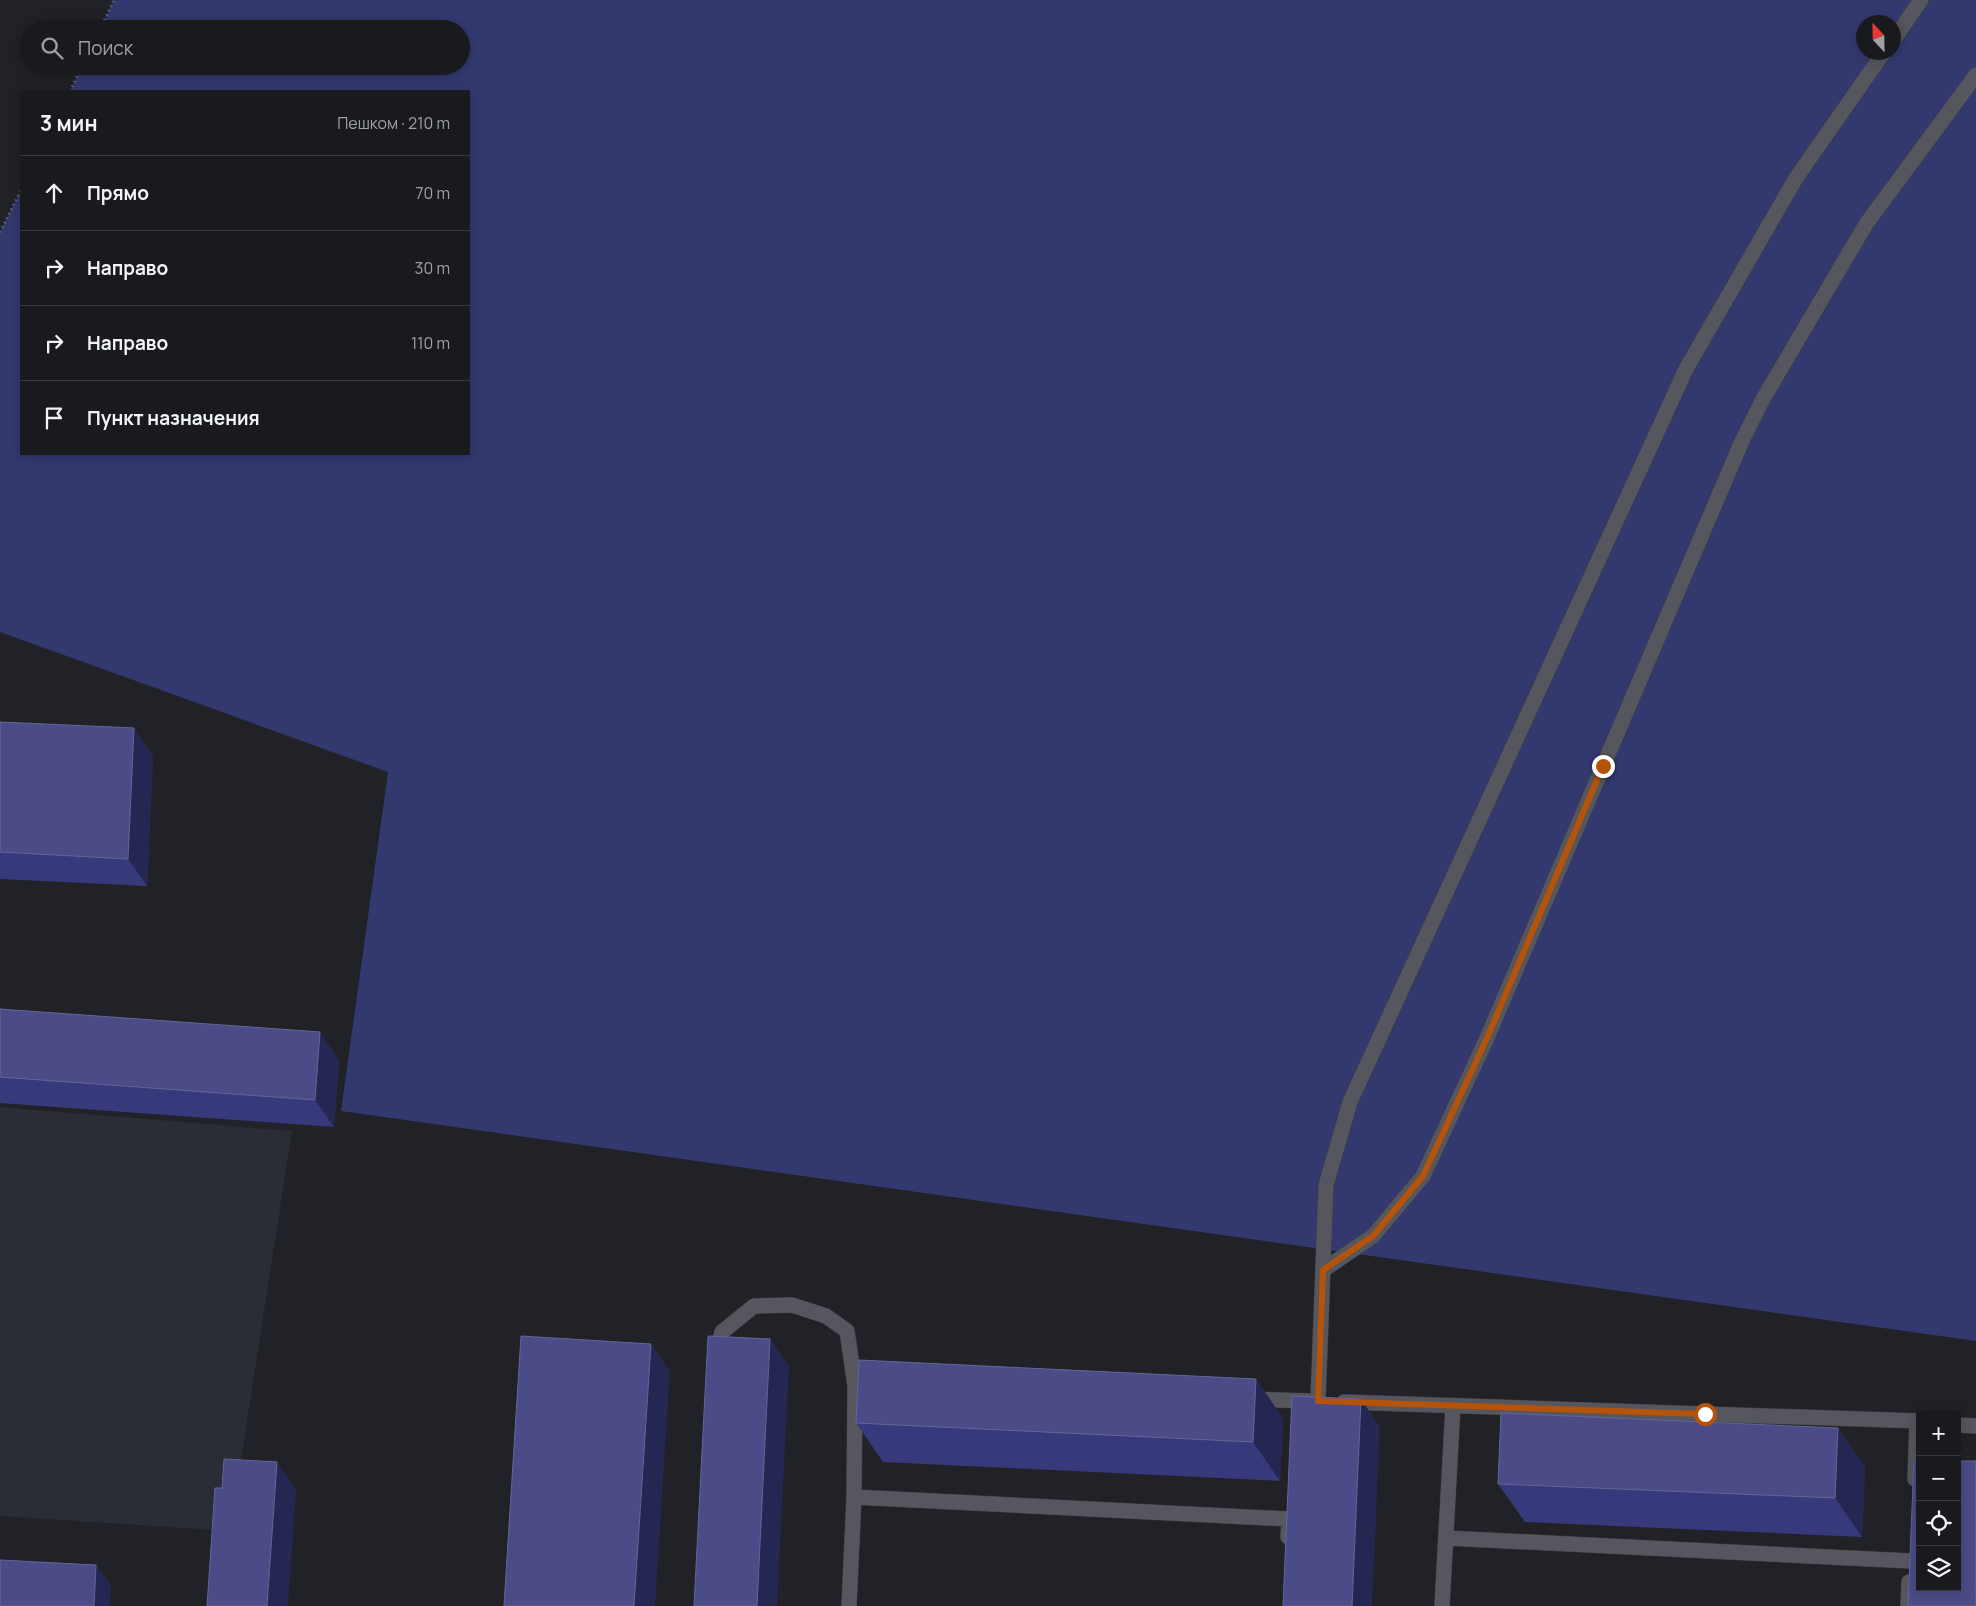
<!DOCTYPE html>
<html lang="ru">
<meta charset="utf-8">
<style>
:root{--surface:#181a1d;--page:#212326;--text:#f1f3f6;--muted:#9fa1a4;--line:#36383b}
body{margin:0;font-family:Manrope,sans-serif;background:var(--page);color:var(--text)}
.controls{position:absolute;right:15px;bottom:15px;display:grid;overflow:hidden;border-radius:0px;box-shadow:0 2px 12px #0003}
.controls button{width:45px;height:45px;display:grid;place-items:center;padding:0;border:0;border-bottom:1px solid var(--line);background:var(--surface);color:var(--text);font:25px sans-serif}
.compass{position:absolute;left:1856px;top:15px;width:45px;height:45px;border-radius:50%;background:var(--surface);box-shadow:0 2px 12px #0003;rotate:338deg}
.stop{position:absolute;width:15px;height:15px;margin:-11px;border:4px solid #b45309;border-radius:50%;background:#fff}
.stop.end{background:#b45309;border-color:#fff;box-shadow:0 1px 5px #0008}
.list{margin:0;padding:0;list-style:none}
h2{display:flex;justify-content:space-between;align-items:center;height:65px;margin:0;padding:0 20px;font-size:21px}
h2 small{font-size:16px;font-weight:400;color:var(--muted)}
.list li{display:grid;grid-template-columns:32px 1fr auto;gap:15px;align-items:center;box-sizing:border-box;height:75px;padding:0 20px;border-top:1px solid var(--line)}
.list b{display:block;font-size:19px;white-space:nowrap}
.list em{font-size:16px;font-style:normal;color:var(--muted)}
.icon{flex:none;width:28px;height:28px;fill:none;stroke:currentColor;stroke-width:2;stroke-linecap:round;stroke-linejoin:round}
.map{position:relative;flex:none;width:1976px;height:1606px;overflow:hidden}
.search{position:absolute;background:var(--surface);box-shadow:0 2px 12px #0003;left:20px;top:20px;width:450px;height:55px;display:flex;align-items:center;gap:12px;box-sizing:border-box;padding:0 18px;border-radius:28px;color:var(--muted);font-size:19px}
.panel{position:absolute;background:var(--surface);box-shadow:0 2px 12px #0003;left:20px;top:90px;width:450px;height:365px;border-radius:0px}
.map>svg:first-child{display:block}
.built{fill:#2a2c36}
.green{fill:#33386f;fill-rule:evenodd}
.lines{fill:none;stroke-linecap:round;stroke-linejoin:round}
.minor-casing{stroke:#3c3d42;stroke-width:16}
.path{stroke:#76787c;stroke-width:3;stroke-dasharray:1 4;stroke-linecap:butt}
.minor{stroke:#56575e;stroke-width:15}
.wall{fill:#37397a}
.shaded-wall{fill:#252753}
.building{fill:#4b4c87;stroke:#646698}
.route{stroke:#b45309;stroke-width:6}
</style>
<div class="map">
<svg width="1976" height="1606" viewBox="0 0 1976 1606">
<rect width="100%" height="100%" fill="#202227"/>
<!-- built -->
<path class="built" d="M0,1107L292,1131L230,1531L0,1516Z"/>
<!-- green -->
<path class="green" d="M114,0H1976V1341L341,1111L388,772L0,632V232L21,190V454H469V91H70L82,66H461V29H100ZM1864,22H1894V52H1864Z"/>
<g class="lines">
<!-- minor casing -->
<g class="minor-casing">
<path id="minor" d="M1894,39L1921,0
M1323,1270L1373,1236L1423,1176L1487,1038L1742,441L1763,399L1866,224L1976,75
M716,1356L722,1332L754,1306L792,1305L826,1316L847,1331L855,1386L854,1497L849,1606
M1251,1399L1311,1401
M1318,1401L1326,1185L1350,1102L1686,369L1796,178L1884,52
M1344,1402L1920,1421
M1957,1425L1976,1426
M1915,1479L1917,1421
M854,1497L1289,1519L1288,1537
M1446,1538L1911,1561
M1442,1606L1453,1406
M1908,1606L1909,1582"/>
</g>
<!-- path -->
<path class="path" d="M100,29L114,0
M70,91L82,66
M0,232L21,190"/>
<!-- minor -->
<use href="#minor" class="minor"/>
</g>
<!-- wall -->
<path class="wall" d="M0,722L153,756L147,886L0,879Z
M0,1009L339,1060L334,1127L0,1103Z
M1283,1418L1280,1481L883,1462L856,1423Z
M1865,1466L1862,1537L1525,1522L1498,1484Z"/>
<!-- shaded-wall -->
<path class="shaded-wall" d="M134,728L153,756L147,886L128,859Z
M320,1032L339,1060L334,1127L315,1100Z
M770,1339L789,1366L777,1606H757Z
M651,1344L670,1371L655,1606H634Z
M1256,1379L1283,1418L1280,1481L1253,1442Z
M1361,1399L1380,1427L1372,1606H1352Z
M1838,1428L1865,1466L1862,1537L1835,1498Z
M277,1462L296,1490L288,1606H267Z
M96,1565L111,1585L110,1606H94Z"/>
<!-- building -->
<path class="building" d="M0,722L134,728L128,859L0,852Z
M0,1009L320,1032L315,1100L0,1077Z
M521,1336L651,1344L634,1606H504Z
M708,1336L770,1339L757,1606H694Z
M859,1360L1256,1379L1253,1442L856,1423Z
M1292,1396L1361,1399L1352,1606H1283Z
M1501,1413L1838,1428L1835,1498L1498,1484Z
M224,1459L277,1462L267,1606H207L215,1488H222Z
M1914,1459H1920V1587H1957V1461H1976V1606H1908Z
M0,1560L96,1565L94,1606H0Z"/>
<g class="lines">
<!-- route -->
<path class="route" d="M1603,766L1487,1038L1423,1176L1373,1236L1323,1270L1318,1401L1705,1414"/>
</g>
</svg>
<div class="controls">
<button>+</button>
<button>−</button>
<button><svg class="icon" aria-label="locate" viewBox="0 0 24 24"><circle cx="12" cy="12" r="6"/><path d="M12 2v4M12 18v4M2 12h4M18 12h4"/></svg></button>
<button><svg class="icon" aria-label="layers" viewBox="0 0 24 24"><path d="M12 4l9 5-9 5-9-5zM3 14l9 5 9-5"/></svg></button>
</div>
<svg class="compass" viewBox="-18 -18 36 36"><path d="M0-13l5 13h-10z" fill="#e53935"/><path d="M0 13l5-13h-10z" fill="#9fa1a4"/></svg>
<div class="stop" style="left:1705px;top:1414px"></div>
<div class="stop end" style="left:1603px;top:766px"></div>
<div class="search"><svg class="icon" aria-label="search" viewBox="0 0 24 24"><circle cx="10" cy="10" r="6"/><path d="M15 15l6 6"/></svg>Поиск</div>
<section class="panel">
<h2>3 мин<small>Пешком · 210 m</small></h2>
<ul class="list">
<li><svg class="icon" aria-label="ahead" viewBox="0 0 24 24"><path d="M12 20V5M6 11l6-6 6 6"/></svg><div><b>Прямо</b></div><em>70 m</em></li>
<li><svg class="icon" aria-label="right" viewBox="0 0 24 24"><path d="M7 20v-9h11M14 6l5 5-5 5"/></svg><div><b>Направо</b></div><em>30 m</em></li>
<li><svg class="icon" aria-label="right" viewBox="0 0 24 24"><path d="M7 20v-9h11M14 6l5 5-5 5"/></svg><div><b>Направо</b></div><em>110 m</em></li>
<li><svg class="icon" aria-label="arrive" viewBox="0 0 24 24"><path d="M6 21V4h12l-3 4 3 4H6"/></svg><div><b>Пункт назначения</b></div></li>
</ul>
</section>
</div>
